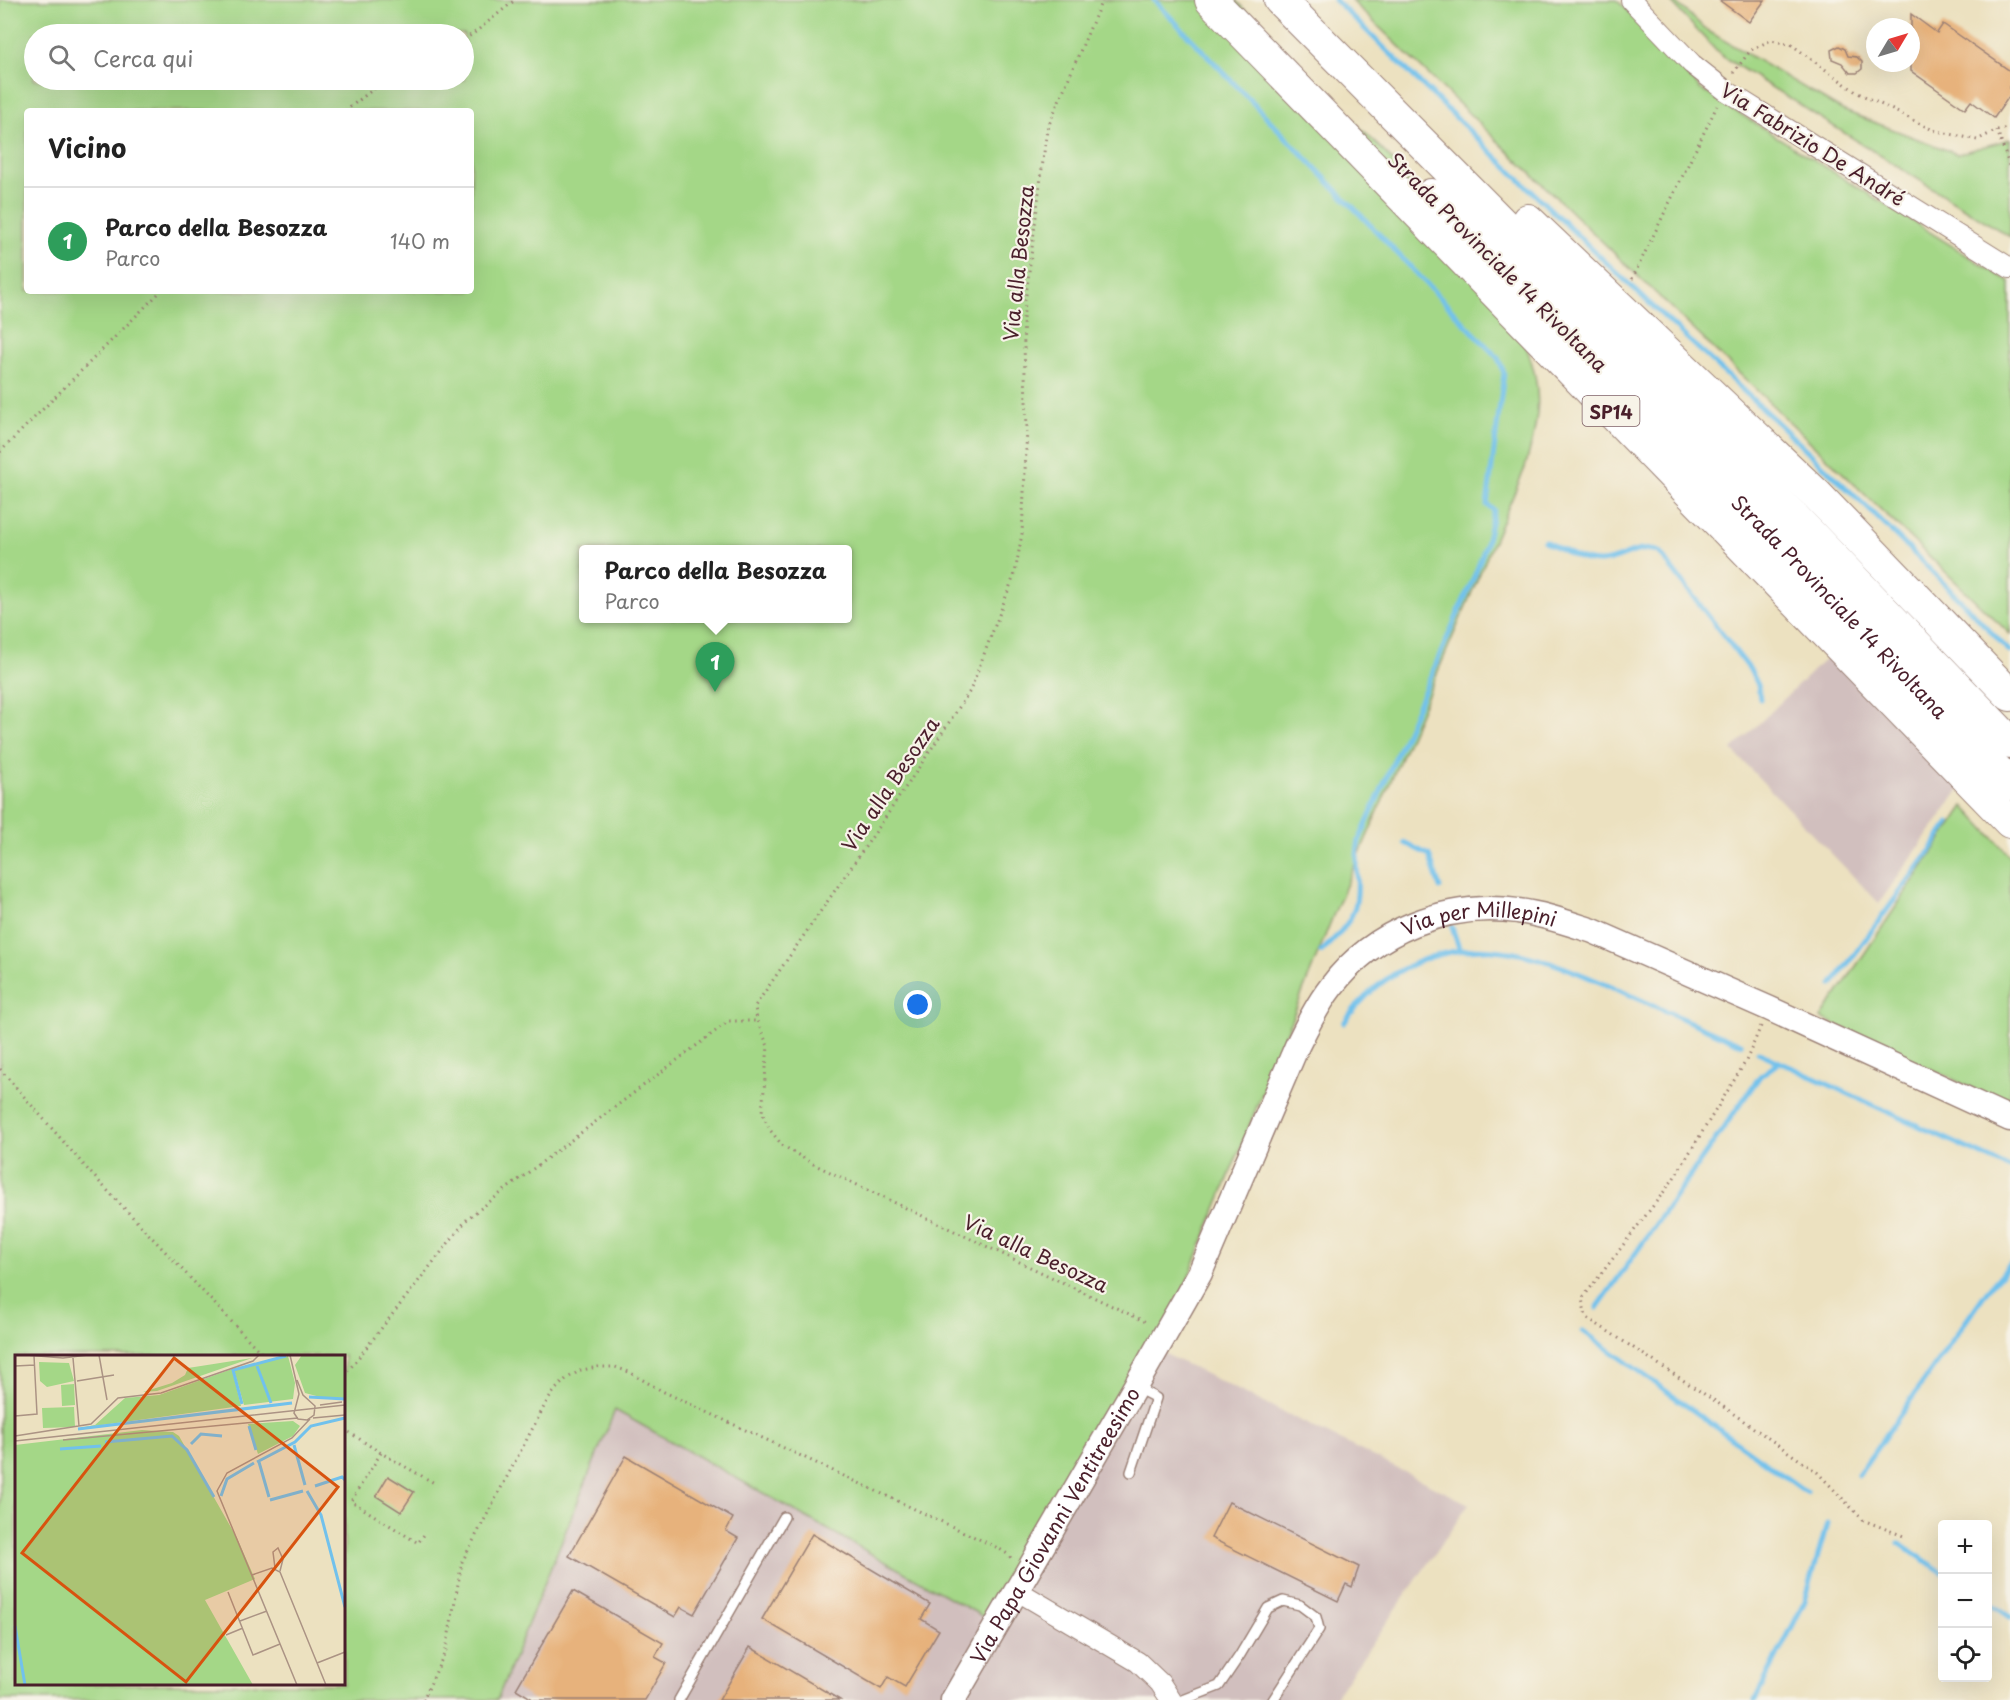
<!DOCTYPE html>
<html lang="it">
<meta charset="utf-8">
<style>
:root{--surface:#fff;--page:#f2f2f2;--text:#222;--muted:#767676;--line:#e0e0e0;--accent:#d93025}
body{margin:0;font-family:"Playpen Sans",sans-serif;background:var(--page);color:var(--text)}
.controls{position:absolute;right:18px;bottom:18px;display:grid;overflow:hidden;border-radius:6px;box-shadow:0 6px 24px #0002}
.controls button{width:54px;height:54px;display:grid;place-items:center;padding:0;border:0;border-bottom:2px solid var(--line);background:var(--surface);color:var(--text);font:30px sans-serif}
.compass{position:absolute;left:1866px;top:18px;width:54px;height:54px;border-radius:50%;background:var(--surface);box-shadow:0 6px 24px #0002;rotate:52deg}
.you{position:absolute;left:918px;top:1005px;width:21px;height:21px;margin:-15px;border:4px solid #fff;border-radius:50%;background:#1a73e8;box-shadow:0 0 0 9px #1a73e833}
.badge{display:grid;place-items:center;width:39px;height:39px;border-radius:50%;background:var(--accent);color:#fff;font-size:20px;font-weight:700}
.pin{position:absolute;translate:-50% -50px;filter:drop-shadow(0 2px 3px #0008)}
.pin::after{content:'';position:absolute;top:32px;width:21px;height:18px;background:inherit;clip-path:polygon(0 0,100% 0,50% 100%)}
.popup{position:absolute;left:579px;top:545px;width:273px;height:78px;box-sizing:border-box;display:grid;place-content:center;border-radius:6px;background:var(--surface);filter:drop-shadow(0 2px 4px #0005);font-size:20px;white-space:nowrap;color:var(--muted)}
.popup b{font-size:22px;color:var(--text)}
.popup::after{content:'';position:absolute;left:50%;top:100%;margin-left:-12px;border:12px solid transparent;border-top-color:var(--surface)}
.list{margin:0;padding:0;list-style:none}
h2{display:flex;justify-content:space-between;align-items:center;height:78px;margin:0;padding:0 24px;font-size:26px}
h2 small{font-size:20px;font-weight:400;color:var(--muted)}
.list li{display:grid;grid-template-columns:39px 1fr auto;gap:18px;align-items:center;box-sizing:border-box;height:108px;padding:0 24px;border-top:2px solid var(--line)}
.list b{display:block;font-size:22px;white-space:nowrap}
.list p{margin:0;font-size:20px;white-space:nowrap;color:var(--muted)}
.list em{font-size:20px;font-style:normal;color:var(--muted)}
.icon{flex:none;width:33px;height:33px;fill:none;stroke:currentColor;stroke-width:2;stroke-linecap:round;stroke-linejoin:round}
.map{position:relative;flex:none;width:2010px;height:1700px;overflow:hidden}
.search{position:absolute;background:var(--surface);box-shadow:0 6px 24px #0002;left:24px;top:24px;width:450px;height:66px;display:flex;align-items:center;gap:15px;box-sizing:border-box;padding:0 21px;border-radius:33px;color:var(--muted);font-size:22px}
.panel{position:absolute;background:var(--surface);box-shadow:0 6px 24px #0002;left:24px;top:108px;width:450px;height:186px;border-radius:6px}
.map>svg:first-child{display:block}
.industrial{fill:#d1bfbe}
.green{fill:#a4d787;stroke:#777b59;stroke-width:1.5;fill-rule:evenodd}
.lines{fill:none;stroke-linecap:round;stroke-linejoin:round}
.stream{stroke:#71c1ec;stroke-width:5}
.building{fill:#e7b27b}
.service-casing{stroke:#9b8076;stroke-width:12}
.minor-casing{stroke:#9b8076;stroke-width:22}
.tertiary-casing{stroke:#9b8076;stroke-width:27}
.trunk-casing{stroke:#9b8076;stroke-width:34}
.path{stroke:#9b8076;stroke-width:3;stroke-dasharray:1.5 4.5;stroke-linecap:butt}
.service{stroke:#fff;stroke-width:9}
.minor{stroke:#fff;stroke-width:20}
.tertiary{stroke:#fff;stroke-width:24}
.trunk{stroke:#fff;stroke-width:32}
.labels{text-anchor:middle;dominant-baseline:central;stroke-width:4.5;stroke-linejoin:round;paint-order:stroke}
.shield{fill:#f7f3e8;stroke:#7e5f64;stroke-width:1.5}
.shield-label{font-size:18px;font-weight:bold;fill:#4a1f2b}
.street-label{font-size:20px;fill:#4a1f2b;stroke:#f7f3e8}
.inset-river{fill:none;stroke:#71c1ec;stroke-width:3}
.inset-road{fill:none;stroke:#ab9384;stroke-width:1.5}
.view{fill:#d8530f;fill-opacity:0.15;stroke:#d8530f;stroke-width:3}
.inset-edge{fill:none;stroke:#4a1f2b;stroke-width:3}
</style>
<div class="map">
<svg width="2010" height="1700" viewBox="0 0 2010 1700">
<rect width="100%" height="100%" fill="#f7f3e8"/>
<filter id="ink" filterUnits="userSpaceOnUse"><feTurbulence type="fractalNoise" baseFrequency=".0167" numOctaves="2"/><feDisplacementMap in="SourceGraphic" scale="12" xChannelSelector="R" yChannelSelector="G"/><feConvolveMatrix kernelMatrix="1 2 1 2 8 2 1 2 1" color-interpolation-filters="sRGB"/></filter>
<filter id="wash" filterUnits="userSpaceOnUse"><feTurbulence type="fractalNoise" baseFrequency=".008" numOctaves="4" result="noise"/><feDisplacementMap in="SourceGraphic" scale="24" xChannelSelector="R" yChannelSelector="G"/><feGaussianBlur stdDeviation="1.35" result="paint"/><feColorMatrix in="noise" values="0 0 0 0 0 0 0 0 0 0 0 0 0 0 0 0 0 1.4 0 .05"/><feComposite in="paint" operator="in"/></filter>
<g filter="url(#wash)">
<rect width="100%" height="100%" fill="#ece1c0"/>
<!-- industrial -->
<path class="industrial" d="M1835,649L1963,785L1879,903L1732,750Z
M1151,1347L1469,1504L1333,1700H480L615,1406Z"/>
<!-- green -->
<path class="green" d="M0,0H1235L1392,160L1526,346C1545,394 1538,420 1525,468L1333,916L1178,1304L998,1625L615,1410L497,1700H0ZM34,34H464V80H34ZM27,111H471V291H27ZM583,550H847V618H583ZM16,1356H344V1684H16Z
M1351,0H1617L1700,89L2010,282V634Z
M1669,0H1673L1708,31L1842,110L1957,154L2010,139V237L1720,55Z
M1964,806L2010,856V1106L1821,1018Z"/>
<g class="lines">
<!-- stream -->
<path class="stream" d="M1154,0L1498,358L1504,373L1487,505L1494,510L1486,544L1476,572L1359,841C1354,862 1360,882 1356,902C1353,922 1334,939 1321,952
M1335,0C1433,95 1531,192 1630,285C1759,406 1890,524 2010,652
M1544,541C1561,549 1582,563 1601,562C1622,561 1638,543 1659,552L1751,671L1758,685L1760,699
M1405,843L1429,855L1440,888
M1452,927L1460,951
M1832,985L1936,843L1949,822
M1344,1023C1379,971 1440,942 1502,951C1547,957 1587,977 1628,994C1665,1011 1703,1028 1741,1044
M1758,1052L2010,1168
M1597,1308L1760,1076L1777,1064
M1583,1331L1806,1492
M1858,1475L1987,1291L2010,1264
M1899,1543L1942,1572
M1988,1602L2010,1617
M1755,1700L1805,1601L1827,1524"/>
</g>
<g id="blocks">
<!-- building -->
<path class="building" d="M1719,0H1765L1749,22Z
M1911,14L1937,33L1943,24L2010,71V95L1994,118L1971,101L1965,109L1911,71Z
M1839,46L1845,49L1848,56L1857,57L1862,62V69L1857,73H1850L1842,63L1832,59L1831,50Z
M626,1456L733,1518L726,1531L738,1538L694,1614L681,1607L675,1617L569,1556Z
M388,1476L414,1492L401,1512L376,1496Z
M1229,1502L1359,1567L1352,1587L1346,1584L1338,1601L1211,1538Z
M812,1534L930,1604L921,1619L939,1630L905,1687L888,1677L881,1689L762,1619Z
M573,1591L663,1643L655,1657L666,1663L645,1700H534L516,1689Z
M750,1647L840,1700H719Z"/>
</g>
</g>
<g filter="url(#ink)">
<use href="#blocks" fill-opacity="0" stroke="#9b8076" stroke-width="1.5"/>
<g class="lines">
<!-- service casing -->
<g class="service-casing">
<path id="service" d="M1131,1472L1156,1398L1135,1387
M679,1700L784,1517
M1183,1700L1219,1686L1240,1655L1268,1608L1283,1601L1300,1605L1316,1617L1319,1629L1273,1700"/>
</g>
<!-- minor casing -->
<g class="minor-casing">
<path id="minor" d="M1631,0L1692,64L1725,90L2010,268
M1016,1590L1138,1662L1160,1683L1171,1700"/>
</g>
<!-- tertiary casing -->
<g class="tertiary-casing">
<g id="tertiary">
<path id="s1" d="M953,1700L1135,1387L1200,1273L1297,1046C1307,1026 1317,1005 1331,987C1374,930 1448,901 1518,911C1543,914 1568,923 1593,931L1768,1008L2010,1119"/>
</g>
</g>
<!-- trunk casing -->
<g class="trunk-casing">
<g id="trunk">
<path d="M1211,0L2010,822"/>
<path d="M1280,0L1793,516L2010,742"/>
<path id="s2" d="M1431,195L1773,536L2010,784"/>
<path d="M1528,220L1817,495L2010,695"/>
</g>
</g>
<!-- path -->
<path class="path" d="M1102,0L1047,129L1023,319L1027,429L1022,534L1015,573L970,691L881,824L755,1006L757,1021L768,1046L762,1112L770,1130L782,1145L811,1163L1148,1323
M464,39L473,34L515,0
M1733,73L1751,50L1771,40L1792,45L1856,92L1933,130L1977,140L1997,130L2010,128
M345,111L385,80
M1997,130L2010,168
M1632,279L1717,106
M0,452L161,291
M1761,1026L1746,1061L1672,1181L1582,1299L1586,1317L1715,1401L1817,1472L1863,1520L1906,1537
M0,1069L89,1171L264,1356
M344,1376L468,1218L729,1021H757
M344,1429L381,1453L436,1484
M381,1453L351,1501L418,1543L426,1532
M423,1700L446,1650L462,1562L546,1403L555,1390L566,1379L581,1370L598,1367H615L629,1372L662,1391L998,1548L1009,1555L1012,1560"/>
<!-- service -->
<use href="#service" class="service"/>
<!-- minor -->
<use href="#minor" class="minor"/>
<!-- tertiary -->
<use href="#tertiary" class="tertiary"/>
<!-- trunk -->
<use href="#trunk" class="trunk"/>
</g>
</g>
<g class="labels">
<!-- shield labels -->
<rect class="shield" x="1582.5" y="396" width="57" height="30" rx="4.5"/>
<g class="shield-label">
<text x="1611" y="411">SP14</text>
</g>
<!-- street labels -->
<g class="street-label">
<text transform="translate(1813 144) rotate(32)">Via Fabrizio De André</text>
<text transform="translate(1498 262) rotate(45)">Strada Provinciale 14 Rivoltana</text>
<text transform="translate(1018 263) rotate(-84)">Via alla Besozza</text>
<text stroke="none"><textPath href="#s2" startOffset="580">Strada Provinciale 14 Rivoltana</textPath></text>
<text transform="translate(890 784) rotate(-56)">Via alla Besozza</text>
<text stroke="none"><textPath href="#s1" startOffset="980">Via per Millepini</textPath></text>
<text transform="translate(1036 1253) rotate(25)">Via alla Besozza</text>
<text stroke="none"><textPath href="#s1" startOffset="202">Via Papa Giovanni Ventitreesimo</textPath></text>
</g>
</g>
<!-- overview -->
<g transform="translate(15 1355)">
<rect width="330" height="330" fill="#ece1c0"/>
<path d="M287,0H330V43L313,44L290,38L280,10ZM273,1L280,28L278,44L229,50L219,15ZM237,3L142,36L128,37L157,28L170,20L173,13ZM24,7L54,8L59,26L32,32L25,26ZM217,14L226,51L65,73L80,70L110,43L144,40ZM59,29L60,50L47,51L46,30ZM59,52L60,72L28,73L27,53ZM278,66L285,71L278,81L243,99L233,69ZM127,75L158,77L164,81L222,183L240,224L190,245L238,330H0V90Z" fill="#a4d787"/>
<path class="inset-river" d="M242,11L256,48M294,42L330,44M227,49L218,15L271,1M234,71L241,95M63,74L277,48M90,87L157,81L172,95L199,142M176,89L186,79L207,81M279,90L290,130M45,94L86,91M242,107L280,87L296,71L330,63M244,107L254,142M300,131L327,122L330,125M292,136L306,160L330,252M206,141L212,124L239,108M255,145L288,136M0,271L10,330"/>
<path class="inset-road" d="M11,0L48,3L73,0M84,0L92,45M275,0L284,39L279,58L283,64L292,65L299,60L300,51L288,40L282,25M58,3L64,71M0,11L20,10M62,26L99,20M305,50L327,47M0,61L22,59L19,1M298,63L330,60M0,81L76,69L103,43L146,38L238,6L244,0M48,85L283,63M0,86L330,50M260,213L258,197L263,193L268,204L265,216M237,220L257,213L265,217L311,330M213,237L238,300L265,289M225,266L252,256M211,280L228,273M302,308L330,297M282,330L202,136L212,118L277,83L295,64"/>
<path class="view" d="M159,3L323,132L171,327L7,198Z"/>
<rect width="330" height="330" class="inset-edge"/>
</g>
</svg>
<div class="controls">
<button>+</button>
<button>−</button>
<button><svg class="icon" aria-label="locate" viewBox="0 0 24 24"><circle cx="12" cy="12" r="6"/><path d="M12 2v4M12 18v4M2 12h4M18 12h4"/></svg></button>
</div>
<svg class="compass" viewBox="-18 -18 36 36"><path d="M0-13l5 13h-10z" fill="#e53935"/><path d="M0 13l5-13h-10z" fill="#767676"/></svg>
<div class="you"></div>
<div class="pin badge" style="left:715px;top:692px;background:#2e9e5b">1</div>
<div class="popup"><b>Parco della Besozza</b>Parco</div>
<div class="search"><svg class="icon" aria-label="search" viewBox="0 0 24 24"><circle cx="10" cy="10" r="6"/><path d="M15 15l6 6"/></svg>Cerca qui</div>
<section class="panel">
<h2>Vicino<small></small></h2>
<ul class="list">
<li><span class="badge" style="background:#2e9e5b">1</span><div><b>Parco della Besozza</b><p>Parco</p></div><em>140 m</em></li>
</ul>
</section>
</div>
